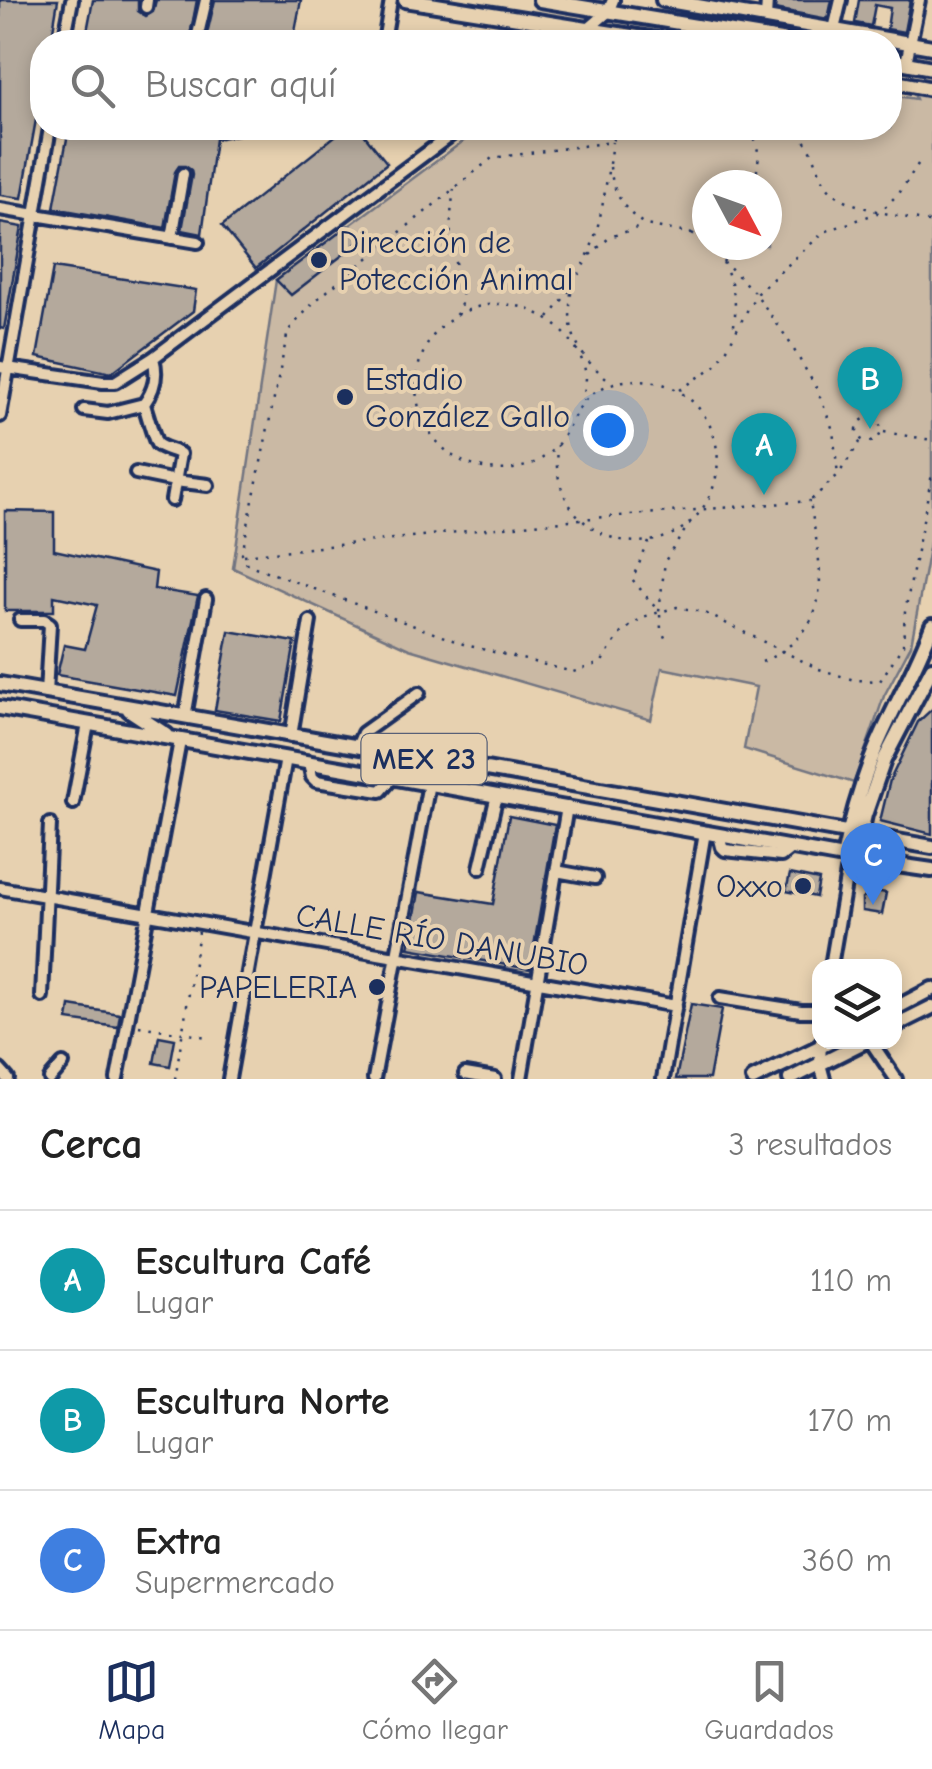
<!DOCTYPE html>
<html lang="es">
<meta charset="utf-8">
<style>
:root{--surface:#fff;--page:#f6f6f6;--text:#222;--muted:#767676;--line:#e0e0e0;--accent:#1b2f5e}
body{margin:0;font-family:"Comic Neue",sans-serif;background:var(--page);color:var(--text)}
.controls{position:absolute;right:30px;bottom:30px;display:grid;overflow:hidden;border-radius:20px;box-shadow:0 5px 15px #0003}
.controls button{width:90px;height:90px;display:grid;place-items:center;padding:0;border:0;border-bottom:2px solid var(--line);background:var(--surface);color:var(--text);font:50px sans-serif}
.compass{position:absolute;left:692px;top:170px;width:90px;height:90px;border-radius:50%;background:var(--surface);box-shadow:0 5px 15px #0003;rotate:131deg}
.you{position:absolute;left:608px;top:430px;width:35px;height:35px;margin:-25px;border:8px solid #fff;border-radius:50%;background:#1a73e8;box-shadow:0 0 0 15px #1a73e833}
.badge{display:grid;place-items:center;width:65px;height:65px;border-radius:50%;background:var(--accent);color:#fff;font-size:32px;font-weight:700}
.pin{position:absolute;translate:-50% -82px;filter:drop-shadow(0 2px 5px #0008)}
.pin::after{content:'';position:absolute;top:52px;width:35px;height:30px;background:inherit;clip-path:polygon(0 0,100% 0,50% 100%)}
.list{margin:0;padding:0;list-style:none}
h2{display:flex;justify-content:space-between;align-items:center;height:130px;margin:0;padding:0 40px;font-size:42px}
h2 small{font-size:32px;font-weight:400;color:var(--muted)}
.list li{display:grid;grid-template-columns:65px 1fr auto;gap:30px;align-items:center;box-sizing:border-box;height:140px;padding:0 40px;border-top:2px solid var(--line)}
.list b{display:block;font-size:38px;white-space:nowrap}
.list p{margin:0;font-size:32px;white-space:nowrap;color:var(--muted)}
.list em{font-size:32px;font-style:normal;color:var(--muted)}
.icon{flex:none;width:55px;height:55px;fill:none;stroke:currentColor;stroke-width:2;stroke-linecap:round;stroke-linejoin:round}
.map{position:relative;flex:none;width:932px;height:1079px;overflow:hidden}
.search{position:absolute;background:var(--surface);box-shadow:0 5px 15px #0003;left:30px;right:30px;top:30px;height:110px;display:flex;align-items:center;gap:25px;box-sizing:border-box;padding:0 35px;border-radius:40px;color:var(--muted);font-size:38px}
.sheet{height:550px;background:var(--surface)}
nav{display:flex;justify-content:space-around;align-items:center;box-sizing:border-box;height:140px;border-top:2px solid var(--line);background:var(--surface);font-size:28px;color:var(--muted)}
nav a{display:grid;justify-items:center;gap:5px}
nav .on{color:var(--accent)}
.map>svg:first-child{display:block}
.green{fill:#cab9a4;stroke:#727481;stroke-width:2.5;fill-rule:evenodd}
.building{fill:#b4a99c;stroke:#1b2f5e;stroke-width:2.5}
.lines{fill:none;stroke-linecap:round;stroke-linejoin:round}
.minor-casing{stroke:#1b2f5e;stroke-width:18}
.major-casing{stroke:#1b2f5e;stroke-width:20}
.path{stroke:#1b2f5e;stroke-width:2.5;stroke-dasharray:2.5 8;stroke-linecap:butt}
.minor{stroke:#e7d1b0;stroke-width:10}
.major{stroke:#e7d1b0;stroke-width:12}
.poi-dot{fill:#1b2f5e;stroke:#e7d1b0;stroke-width:4}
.labels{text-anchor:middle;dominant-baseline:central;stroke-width:8;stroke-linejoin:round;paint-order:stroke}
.shield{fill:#e7d1b0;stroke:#586077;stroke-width:2.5}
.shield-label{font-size:30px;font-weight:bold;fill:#1b2f5e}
.poi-label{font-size:32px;fill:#1b2f5e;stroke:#e7d1b0;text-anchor:start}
.street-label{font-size:32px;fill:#1b2f5e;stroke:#e7d1b0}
</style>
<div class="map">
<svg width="932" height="1079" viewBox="0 0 932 1079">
<rect width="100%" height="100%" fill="#e7d1b0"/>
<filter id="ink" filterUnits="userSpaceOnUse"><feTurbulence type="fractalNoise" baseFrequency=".01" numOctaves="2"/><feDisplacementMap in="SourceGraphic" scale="20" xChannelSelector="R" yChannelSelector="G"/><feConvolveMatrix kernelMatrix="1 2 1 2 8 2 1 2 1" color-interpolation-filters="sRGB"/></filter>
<g filter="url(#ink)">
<!-- green -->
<path class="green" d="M914,94L932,97V532L911,645L884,696L854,783L744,749L756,687L662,668L651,720L409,649L233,568L276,280L481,128H890V95L916,99ZM707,185H767V245H707Z"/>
<!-- building -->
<path class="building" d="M0,0H58L51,42H42V86L22,198L0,195Z
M93,0H138V11L146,16L153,12L156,0H197L189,42H85Z
M215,0H301L293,42H205Z
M776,0H832L828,19L775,9Z
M859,0H910L904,32L887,29L890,8L875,5L871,26L855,23Z
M69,128H255V132L215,139L202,234L182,230L192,175L191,170L185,166H179L175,172L165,228L54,208Z
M345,128H359L387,163L256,268L222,226Z
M0,223L22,227L4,329L0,328Z
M348,226L362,240L291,295L276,280Z
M53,268L196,290L193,311L111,373L37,357Z
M5,511L54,512V550L156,572L154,589L198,596L177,696L57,675L64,645L85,649L97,605L54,596V611H5Z
M229,631L295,642L281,721L215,710Z
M932,709V834L880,821L890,780L918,722Z
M509,816L555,825L530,969L409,948L419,892L493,904Z
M790,874L819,880L816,897L786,891Z
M875,891L886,893L882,914L862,911V899Z
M691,1004L722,1009L709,1079H676Z
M70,1006L120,1014L118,1027L68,1020Z
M159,1036L175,1039L170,1066L154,1063Z"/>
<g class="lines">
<!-- minor casing -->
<g class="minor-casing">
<path id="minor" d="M146,7L147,0
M766,18L767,0
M197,39L206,0
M64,42L72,0
M384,42L391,0
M573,42L608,12L613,0
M831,42L841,0
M906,63L919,0
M0,209L198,242
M172,238L183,174
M0,367L103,382H115L153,358L460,128
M144,404C146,411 155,441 157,444C163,449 174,450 180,454L172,500
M84,410L108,413L144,404C155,389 158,375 153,358
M0,416L50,128
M136,473L175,481L208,485
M20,620H44L50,624L46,693
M185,717L206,599
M291,736L310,621
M357,747L363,733L419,693
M309,762L312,777L316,781L381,791L393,777
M73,803L88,724
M719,835L722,847L725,850L781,856L791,848
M480,868L497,795
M556,871L595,878
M0,888L676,1006
M831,966L847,872L855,859
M42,996L50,824
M720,998L801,1011H820
M821,1042L820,1064L824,1079
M871,1042L896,1079
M0,1070L8,1079
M465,1074L495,1079
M50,1079L63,1064
M117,1079L180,741
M229,1079L286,758
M374,1079L429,783
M521,1079L567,807
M663,1079L705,832"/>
</g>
<!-- major casing -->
<g class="major-casing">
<path id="major" d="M405,0L669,42
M540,0L793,42
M663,0L932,47
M890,60L932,68
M890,81L932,89
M0,684L932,847
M0,708L849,858L932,870
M129,710L167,735
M843,857C850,824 859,792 871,760C889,714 915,672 932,626
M855,859L865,815L884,760L932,668
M894,1009L932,989
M894,1026L932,1007
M753,1079L830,1042
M790,1079L864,1042"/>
</g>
<!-- path -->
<path class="path" d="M617,128L612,142L492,158L315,301L288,331L242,554L247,564L466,645L573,672L601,663L621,633L643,617L677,607L703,612L819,669L854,680L880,681L903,645L905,612L932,474
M752,128L759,155L755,185
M788,128C794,132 802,137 806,143C816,154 817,172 827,186C845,210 904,216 932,223
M610,167C613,192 624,212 646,225L692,234L707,232
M454,189C451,210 449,229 452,250C455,266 463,285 461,302C460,316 448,320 438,330C425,344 416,365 416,385C416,413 430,440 453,456C484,476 532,476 557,445C572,427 575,404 597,391C614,380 635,378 655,382C680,387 701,405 711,428C719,447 720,468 713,488C681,576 547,552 557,445
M692,234L706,244
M708,245L756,294L787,338L817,389L833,430L838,475
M590,255L610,237L643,226
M723,262C734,286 738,305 733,331
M571,293C566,336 579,358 613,383
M457,315C495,295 535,303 565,334C576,346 584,360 586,376C586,384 584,393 583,400
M549,318C565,297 581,275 590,250C603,217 607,177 612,142
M680,390L715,366L725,352L756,294L824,232L880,212L900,192L920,161
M857 430a12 12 0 1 1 24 0a12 12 0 1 1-24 0Z
M884,432L932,440
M649,542L632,579L659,612L665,561L691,521
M244,555L580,519L810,501
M660,615L661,629L667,642
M762,662C840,626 820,569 810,501L838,475L862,439
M139,1026L207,1037
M175,1079L199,932"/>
<!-- minor -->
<use href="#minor" class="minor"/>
<!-- major -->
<use href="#major" class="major"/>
</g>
</g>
<!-- markers -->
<g class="poi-dot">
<circle cx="319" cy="260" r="10"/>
<circle cx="345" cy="397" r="10"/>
<circle cx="803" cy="886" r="10"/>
<circle cx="377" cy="987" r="10"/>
</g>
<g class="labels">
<!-- shield labels -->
<rect class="shield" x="361.5" y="734" width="125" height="50" rx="8"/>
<g class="shield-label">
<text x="424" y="759">MEX 23</text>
</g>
<!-- poi labels -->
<g class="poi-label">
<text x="339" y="242">Dirección de<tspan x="339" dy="37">Potección Animal</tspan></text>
<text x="365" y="379">Estadio<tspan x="365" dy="37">González Gallo</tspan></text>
<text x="783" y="886" text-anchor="end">Oxxo</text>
<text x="357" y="987" text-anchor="end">PAPELERIA</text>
</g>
<!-- street labels -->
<g class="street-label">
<text transform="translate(442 940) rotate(10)">CALLE RÍO DANUBIO</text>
</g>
</g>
</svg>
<div class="controls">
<button><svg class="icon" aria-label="layers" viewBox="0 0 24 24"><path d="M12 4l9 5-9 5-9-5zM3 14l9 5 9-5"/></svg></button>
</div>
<svg class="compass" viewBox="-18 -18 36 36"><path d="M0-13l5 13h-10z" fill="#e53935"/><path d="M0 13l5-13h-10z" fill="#767676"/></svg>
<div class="you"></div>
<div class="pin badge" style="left:764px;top:495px;background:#0f9aa8">A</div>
<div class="pin badge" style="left:870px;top:429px;background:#0f9aa8">B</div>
<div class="pin badge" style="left:873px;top:905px;background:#3f7fe0">C</div>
<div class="search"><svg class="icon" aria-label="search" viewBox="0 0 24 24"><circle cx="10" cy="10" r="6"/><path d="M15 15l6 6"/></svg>Buscar aquí</div>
</div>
<section class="sheet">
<h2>Cerca<small>3 resultados</small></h2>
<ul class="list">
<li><span class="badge" style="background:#0f9aa8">A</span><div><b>Escultura Café</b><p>Lugar</p></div><em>110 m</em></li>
<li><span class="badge" style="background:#0f9aa8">B</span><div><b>Escultura Norte</b><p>Lugar</p></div><em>170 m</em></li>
<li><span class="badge" style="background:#3f7fe0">C</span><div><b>Extra</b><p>Supermercado</p></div><em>360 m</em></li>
</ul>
</section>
<nav>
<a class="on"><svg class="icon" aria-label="map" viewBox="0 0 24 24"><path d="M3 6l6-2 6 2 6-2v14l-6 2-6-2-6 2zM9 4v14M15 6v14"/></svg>Mapa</a>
<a><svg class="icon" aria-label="directions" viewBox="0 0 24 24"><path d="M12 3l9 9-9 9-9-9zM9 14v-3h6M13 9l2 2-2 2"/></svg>Cómo llegar</a>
<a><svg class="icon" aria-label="saved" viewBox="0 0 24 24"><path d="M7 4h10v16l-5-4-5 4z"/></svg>Guardados</a>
</nav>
